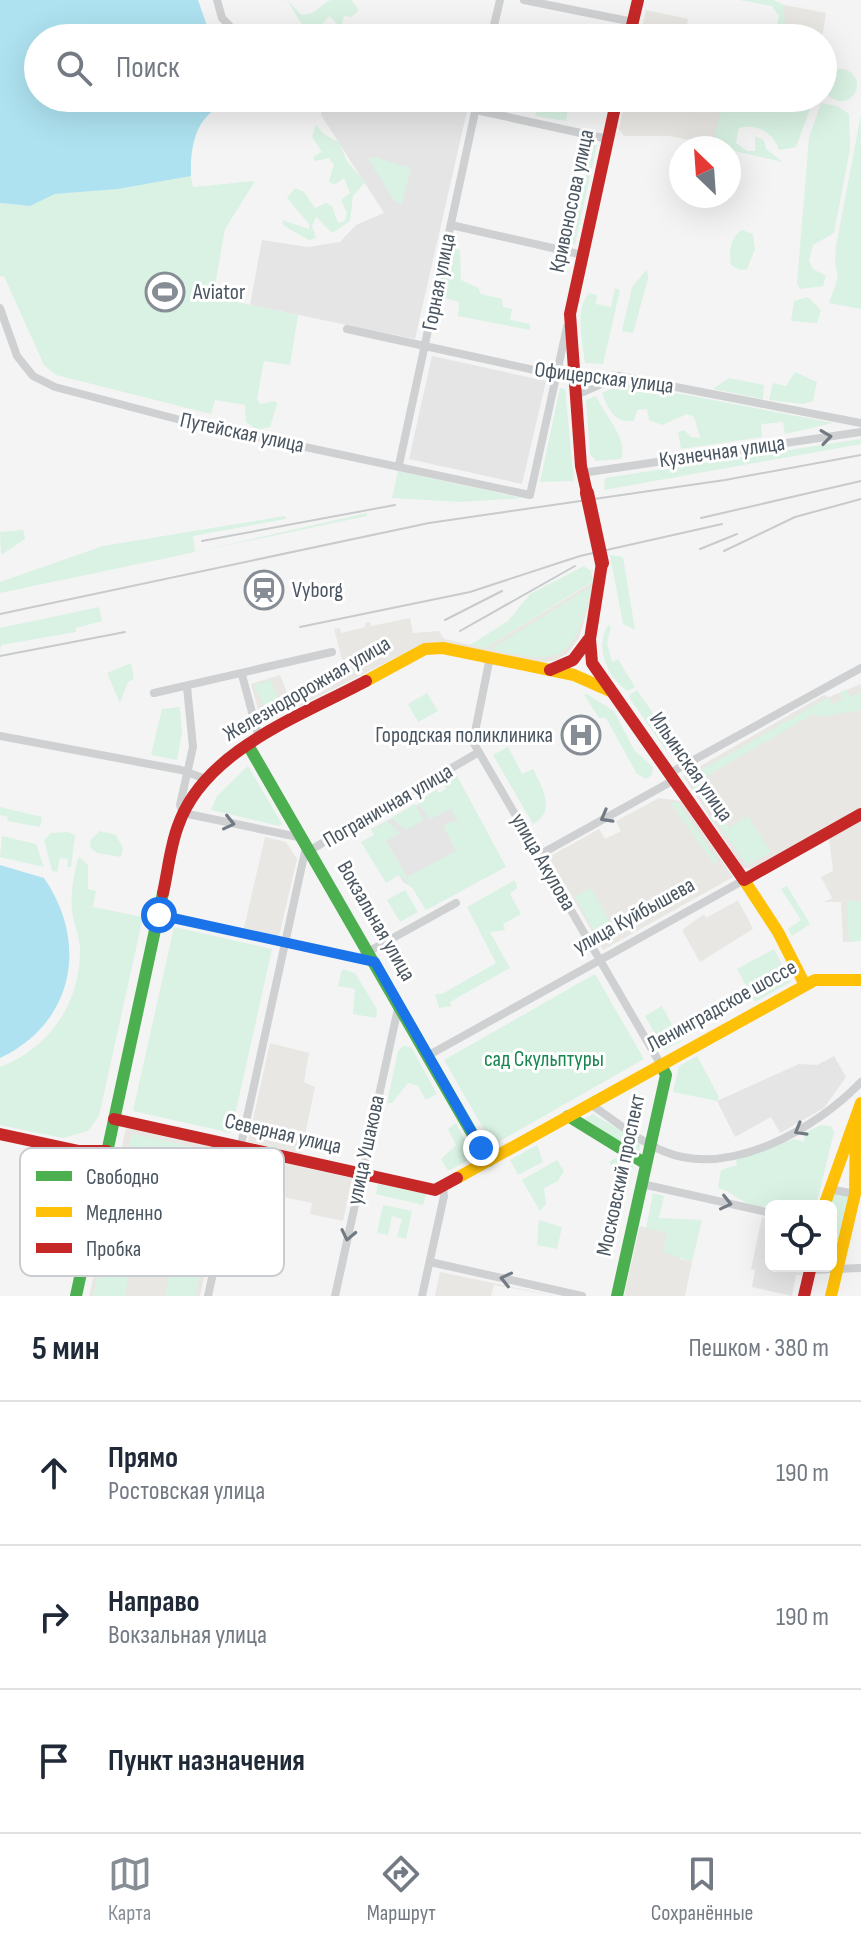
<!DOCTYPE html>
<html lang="ru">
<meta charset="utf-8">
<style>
:root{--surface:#fff;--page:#f6f6f7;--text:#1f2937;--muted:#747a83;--line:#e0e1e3;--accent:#868d94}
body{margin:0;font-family:"Sofia Sans Condensed",sans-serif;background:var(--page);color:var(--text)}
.controls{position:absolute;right:24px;bottom:24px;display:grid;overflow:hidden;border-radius:12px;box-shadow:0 8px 32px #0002}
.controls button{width:72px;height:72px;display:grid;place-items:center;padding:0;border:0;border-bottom:2px solid var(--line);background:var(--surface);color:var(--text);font:40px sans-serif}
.compass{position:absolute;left:669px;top:136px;width:72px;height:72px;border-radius:50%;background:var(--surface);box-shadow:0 8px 32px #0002;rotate:335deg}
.stop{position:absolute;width:24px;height:24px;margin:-18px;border:6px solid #1a73e8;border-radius:50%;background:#fff}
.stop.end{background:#1a73e8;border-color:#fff;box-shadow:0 2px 8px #0008}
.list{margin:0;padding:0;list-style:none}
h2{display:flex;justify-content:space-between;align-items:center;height:104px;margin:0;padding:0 32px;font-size:34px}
h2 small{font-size:26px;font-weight:400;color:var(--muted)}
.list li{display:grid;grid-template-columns:52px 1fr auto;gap:24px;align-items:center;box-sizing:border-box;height:144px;padding:0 32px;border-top:2px solid var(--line)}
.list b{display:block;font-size:30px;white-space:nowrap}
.list p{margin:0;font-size:26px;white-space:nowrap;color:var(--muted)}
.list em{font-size:26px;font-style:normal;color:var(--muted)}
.icon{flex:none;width:44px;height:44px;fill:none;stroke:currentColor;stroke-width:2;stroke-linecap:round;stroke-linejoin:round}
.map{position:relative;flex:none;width:861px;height:1296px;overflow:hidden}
.search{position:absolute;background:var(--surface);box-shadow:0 8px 32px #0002;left:24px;right:24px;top:24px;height:88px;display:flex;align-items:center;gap:20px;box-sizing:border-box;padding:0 28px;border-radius:44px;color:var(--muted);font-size:30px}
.sheet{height:536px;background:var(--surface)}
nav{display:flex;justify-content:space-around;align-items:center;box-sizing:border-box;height:112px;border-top:2px solid var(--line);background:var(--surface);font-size:22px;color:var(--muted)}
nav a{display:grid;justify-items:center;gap:4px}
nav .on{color:var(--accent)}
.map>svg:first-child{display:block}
.commercial{fill:#e8e7e3}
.education{fill:#e6e5e6}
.green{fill:#d9f2e3}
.water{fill:#aee2f0}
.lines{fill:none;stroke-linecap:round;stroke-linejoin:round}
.street{stroke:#ced0d2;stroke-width:8}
.fast{stroke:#4caf50;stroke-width:12}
.slow{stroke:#ffc107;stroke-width:12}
.jam{stroke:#c62828;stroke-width:12}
.rail{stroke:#c9cacc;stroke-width:2}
.jam-bridge{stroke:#c62828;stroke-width:14}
.oneway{stroke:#727b83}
.route{stroke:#1a73e8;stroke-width:10}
.labels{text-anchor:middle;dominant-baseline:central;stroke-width:6;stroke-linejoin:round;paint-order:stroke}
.street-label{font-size:22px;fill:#4a5661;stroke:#fff}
.poi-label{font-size:22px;fill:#4a5661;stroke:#fff;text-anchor:start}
.park-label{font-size:22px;fill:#17864f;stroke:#fff}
.key{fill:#fff;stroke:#c9ccd0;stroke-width:2}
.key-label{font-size:22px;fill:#4a5661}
</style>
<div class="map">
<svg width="861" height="1296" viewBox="0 0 861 1296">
<rect width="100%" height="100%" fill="#f4f4f4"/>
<!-- commercial -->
<path class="commercial" d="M784,5L826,13L822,38H777Z
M646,10L688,19L687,26L742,38H640Z
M626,98H772L738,119L729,149L671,136H624L619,129Z
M596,580L579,638L567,654L556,660L542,663L423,644L270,721L261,720L251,684L280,675L288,695L343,663L334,629L340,628L341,633L366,627L365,623L370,622L371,626L410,618L413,633L439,631L444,639L485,648Z
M861,684V808L754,869L743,868L683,776L824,695L829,697Z
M659,798L681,801L733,877L603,950L549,857L599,829L605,839L621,831L616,821Z
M861,821V941L843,942L841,902H824L832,898L821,877L833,871L829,839Z
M265,837L286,842L297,859L279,936L244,928Z
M738,900L753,929L700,962L682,930L704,914L706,918Z
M270,1043L309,1053L304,1082L315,1087L301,1154L248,1142Z
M126,1128L232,1151L200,1296H89Z
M246,1155L352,1178L343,1221L310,1214L312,1203L283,1197L257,1182L240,1179Z
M640,1226L668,1233L680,1259L692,1262L685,1296H624Z
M440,1272L555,1296L494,1285L491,1296H435Z"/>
<!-- education -->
<path class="education" d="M325,98H470L415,339L250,305L262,240L308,247L340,242L356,225L384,213L321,115Z
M432,356L546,381L522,484L409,459Z
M442,792L489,874L426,910L412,887L403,882L371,829Z
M834,1056L846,1077L824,1108L780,1133L771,1117L735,1137L717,1101L799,1064L817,1065Z
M762,1217L771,1219V1266H804L802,1275H796L792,1296L752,1287L755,1270L751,1269Z"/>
<!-- green -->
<path class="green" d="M287,0L302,15L312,13L330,0H351L359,10L352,17L344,16L342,23L360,38H348L330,16L316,30L327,38H310Z
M739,0H773L784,5L785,38H768L775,36L779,16L772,6Z
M825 85a16 16 0 1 1 32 0a16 16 0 1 1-32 0Z
M544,98L569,103L566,121L535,116L540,99Z
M723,98H810L812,104L796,147L779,150C774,133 757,123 739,128L736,143L747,151H755V136L764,140L766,149L783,162L713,146Z
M821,103L837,106L849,114L850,149L834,233L813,245L809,261L813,269L826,276L823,286L800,289L797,283L809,138Z
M861,114V309L829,303L838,277L835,263L836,246Z
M316,125L324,134L340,143L346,160L365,182L353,196L350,221L332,233L316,217L312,226L316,238L309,240L284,226L282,220L309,229V224L287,198L295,188L304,192L315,208L326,203L332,206L338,223L345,221L347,213L341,200L350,193L344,178L334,185L329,181L334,165L329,158L315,161L313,157L322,152L312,137Z
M592,144L597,145L575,244L561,241L564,225L575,227Z
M374,157L411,168L402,205L394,200L368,159Z
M191,176L193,187L255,181L225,229L213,297L298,315L290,365L264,361L257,399L260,404L275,401L277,404L270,427L257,430L246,422L245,405L215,400L211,414L56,375L44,365L4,276L0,277V203L30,206L55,194L118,189Z
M742,230L753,234L755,249L747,269L740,270L731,265C729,252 730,237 742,230Z
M452,248L460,250L461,280L478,288L481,294L502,299L503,307L512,309L510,320L530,324V330L458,316L459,302L441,297L440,292Z
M647,269L648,279L633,333L622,331L632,287Z
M615,288L620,290L603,364L585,363C583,343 574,309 589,293L597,295L596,304L611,307Z
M808,297L821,310L817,323L791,321L794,301Z
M795,372L817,382L813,401L803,404L769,400L773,383L786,386Z
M729,378L764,385L763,399L713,389Z
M623,383L833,423L785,434L783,422L761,424L762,437L681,449L678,432L684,430L691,437L700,438L694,417L687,414L662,425L649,420L647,409L637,410L634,421C614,423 609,410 602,393Z
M560,388L565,389L574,481L540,482Z
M596,396C604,415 629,439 621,459L596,461L590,454L586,400Z
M861,439V444L604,490L605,478Z
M398,471L522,498L461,502L392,498Z
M367,513V516L0,593V582L103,546L285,516L286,519L193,536L195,552Z
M23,530L25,539L1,555L0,532Z
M610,555L623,557L635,630L623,624Z
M584,566L591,571L593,581L485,648L470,645L508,621L530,594Z
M592,586C574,660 563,667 491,649Z
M99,607L102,621L76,628V632L1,645L0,653V628Z
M608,625L611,627L607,643L612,662L618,659L635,687L628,691C608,680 594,646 608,625Z
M131,663L134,679L128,682L120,703L107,673Z
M343,667L345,677L286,707L289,698Z
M270,680L283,709L269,716L254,685Z
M637,690L682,755L666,750L630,699V694Z
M846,690L850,697L861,693V710L818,717L815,713L697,782L708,802L704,804L688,779L691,776L829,697L832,704L843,700L840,692Z
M427,693L438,711L418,722L408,704Z
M587,694L614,711L634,750L653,767L652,775L646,779L637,774L606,718H599L584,695Z
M180,707L182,732L177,760L151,755L162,709Z
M508,747L522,774L533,769C542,787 557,811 533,824L493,755Z
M248,766L282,824L279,826L211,810L217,796Z
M457,776L506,867L426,910L412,887L399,875L386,883L361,842L374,835L371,829L387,821L400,833L386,841L407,877L456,851L443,826L456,820L468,838L451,809L430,819L418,803L436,789L439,793L446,789L444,784Z
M670,802L678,803L719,862L714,864Z
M415,804L424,820L406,830L391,818Z
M0,807L42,817L40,827L7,821L8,817L0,815Z
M748,816L771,852L747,865L716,821L721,817L729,828Z
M100,831L116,835L123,848L121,857L97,853L90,847L91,839Z
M67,832L75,835L71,867H67L68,859L60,858L57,872L52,871L44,840L51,833Z
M2,836L36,844L44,867L0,857Z
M79,857L88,865V889L96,891L93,907L143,917L99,1116L88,1131L63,1138L0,1125V1067C50,1048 81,1002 80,948C79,935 74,924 72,911C70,896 74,871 79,857Z
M515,880L517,888L510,894L521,914L503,924L505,930L490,932L510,968L450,1002L452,1006L439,1008L435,994H442L496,963L467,907Z
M787,886L810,924L792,936L788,929L801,920L781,889Z
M591,888L616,932L600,941L575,897Z
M405,890L418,912L400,922L387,900Z
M847,901H861V941L849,942Z
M174,927L272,949L231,1133L133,1111Z
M774,949L791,982L755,1002L737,969Z
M342,969L355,973L377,1009L376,1018L353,1014L355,989L338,986Z
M595,974L644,1059L493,1145L444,1060Z
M662,1006L681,1041L664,1050L645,1016Z
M403,1046L411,1047L437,1094L426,1100L418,1086L408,1083L392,1103H387L398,1051Z
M697,1056L719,1097L717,1101L673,1092L679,1066Z
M593,1114L641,1143L638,1154L582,1120Z
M456,1123L474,1157L448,1171L441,1159L456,1145L448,1129Z
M821,1125L831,1126L834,1132L817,1202L813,1206C792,1206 764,1211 745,1202C734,1197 731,1191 718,1188L721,1170L737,1165L736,1160L794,1139L804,1142L805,1133Z
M132,1134L227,1154L217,1206L191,1200L200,1156L150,1146L145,1166L131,1163L127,1181L122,1179Z
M537,1145L543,1162L518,1175L510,1160Z
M619,1156L633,1165L626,1198L622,1193L626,1190L609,1162Z
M557,1160L564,1171L558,1181L544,1188L546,1204L540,1211L522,1180Z
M378,1184L426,1194L423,1205L376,1194Z
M653,1193L664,1196L659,1218L702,1220L692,1262L663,1252L667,1233L646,1228Z
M833,1193L850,1196L834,1265H831L829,1206Z
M383,1205L412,1211L406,1239L397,1237L402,1219L392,1216L388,1235L377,1233Z
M539,1220L562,1227L557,1249L537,1245Z
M101,1260L117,1274L128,1277L125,1296H93Z
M171,1267L200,1273L195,1296H165Z"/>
<!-- water -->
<path class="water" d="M0,0H198L207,26L222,38H38V98H249C243,101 237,100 231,102C196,112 190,145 191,176L118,189L55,194L30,206L0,203Z
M0,865L44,878C89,943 74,1023 0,1058Z"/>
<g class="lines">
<!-- street -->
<path class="street" d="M217,0L222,18L241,38
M524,0L633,22
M491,38L500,0
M476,110L608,139
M451,225L583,255
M0,308L17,356L33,376L55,387L188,422L530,495L567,327
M347,329L548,373L619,376L861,423
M576,395L615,378
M399,465L478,98
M582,473L861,432
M490,657L473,742L661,1065
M242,675L259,738
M187,687L193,747L180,805L183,813L303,838
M154,693L332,652
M0,736L181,770L206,779
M670,773L861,668
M307,852L479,752
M539,855L674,780
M159,915L374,962
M364,954L456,903
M429,1055L744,880
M590,1104C613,1119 637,1140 663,1151C729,1179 816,1129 861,1082
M642,1184L771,1213
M829,1189L855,1194
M430,1262L582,1296
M810,1270L861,1268
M208,1296L306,847
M335,1296L399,1004
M422,1296L444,1196L443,1187"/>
<!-- fast -->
<path class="fast" d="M248,745L488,1161
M568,1116L646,1164
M76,1296L163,893
M617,1296L666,1075L661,1065"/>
<!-- slow -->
<path class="slow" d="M366,681L425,649L443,648L574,675L610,691
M744,880L778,932L805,985
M457,1178L815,980H861
M824,1206L861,1103
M831,1296L855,1194L856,1118"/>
<!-- jam -->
<path class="jam" d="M629,38L638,0
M587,493L581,466L570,314L617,98
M602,563L590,639L592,663L744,880L861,814
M550,670L573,660L588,640
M163,893C168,871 170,847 178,826C204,750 301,716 366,681
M114,1119L435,1190L457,1178
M0,1134L79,1151H107
M804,1296L811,1266"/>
<!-- rail -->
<path class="rail" d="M701,518L861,481
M202,541L395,505
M700,549L737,534
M724,551L795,517L861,499
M0,614L429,523L725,480L861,455
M445,620L502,591
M300,627L470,592L580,556L722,524
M460,631L575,566
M0,656L125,632"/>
<!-- jam-bridge -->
<path class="jam-bridge" d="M587,493L602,563"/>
</g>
<!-- one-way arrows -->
<defs><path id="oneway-chevron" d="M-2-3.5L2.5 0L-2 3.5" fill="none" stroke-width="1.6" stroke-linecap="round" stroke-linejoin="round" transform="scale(2)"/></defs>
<g class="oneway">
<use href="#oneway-chevron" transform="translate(826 437) rotate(-8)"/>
<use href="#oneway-chevron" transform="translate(606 817) rotate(151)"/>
<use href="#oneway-chevron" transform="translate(229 823) rotate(13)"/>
<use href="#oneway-chevron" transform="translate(800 1130) rotate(150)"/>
<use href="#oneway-chevron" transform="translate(726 1203) rotate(13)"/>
<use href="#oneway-chevron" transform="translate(348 1235) rotate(102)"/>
<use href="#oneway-chevron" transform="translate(506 1279) rotate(-167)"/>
</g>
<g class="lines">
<!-- route -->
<path class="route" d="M159,915L375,962L481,1148"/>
</g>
<!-- icons -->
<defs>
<g id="stadium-ring" transform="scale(2)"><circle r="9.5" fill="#fff" stroke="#868d94" stroke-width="1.5"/><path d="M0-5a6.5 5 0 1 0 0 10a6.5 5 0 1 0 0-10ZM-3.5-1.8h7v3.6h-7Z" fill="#868d94"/></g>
<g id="station-ring" transform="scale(2)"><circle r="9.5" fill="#fff" stroke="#868d94" stroke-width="1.5"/><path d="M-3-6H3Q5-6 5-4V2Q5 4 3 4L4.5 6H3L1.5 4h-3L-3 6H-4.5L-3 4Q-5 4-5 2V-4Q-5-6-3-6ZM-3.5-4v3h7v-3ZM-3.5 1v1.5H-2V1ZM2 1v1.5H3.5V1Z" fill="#868d94"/></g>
<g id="hospital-ring" transform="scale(2)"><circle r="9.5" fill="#fff" stroke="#868d94" stroke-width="1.5"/><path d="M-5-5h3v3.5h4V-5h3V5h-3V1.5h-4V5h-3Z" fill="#868d94"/></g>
</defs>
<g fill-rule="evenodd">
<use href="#stadium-ring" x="165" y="292"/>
<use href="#station-ring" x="264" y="590"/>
<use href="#hospital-ring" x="581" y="735"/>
</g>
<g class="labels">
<!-- street labels -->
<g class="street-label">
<text transform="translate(572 201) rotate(-78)">Кривоносова улица</text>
<text transform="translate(439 282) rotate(-79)">Горная улица</text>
<text transform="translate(604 378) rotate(7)">Офицерская улица</text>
<text transform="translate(242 433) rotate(12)">Путейская улица</text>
<text transform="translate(722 452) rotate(-8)">Кузнечная улица</text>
<text transform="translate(307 689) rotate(-30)">Железнодорожная улица</text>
<text transform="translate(691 767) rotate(55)">Ильинская улица</text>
<text transform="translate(388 806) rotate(-30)">Пограничная улица</text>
<text transform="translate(543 862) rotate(60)">улица Акулова</text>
<text transform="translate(634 916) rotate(-29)">улица Куйбышева</text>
<text transform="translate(376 921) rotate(60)">Вокзальная улица</text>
<text transform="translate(722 1006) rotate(-29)">Ленинградское шоссе</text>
<text transform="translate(283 1134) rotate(13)">Северная улица</text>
<text transform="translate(366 1150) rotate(-78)">улица Ушакова</text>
<text transform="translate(621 1175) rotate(-78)">Московский проспект</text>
</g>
<!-- poi labels -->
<g class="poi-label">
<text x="193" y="292">Aviator</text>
<text x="292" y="590">Vyborg</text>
<text x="553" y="735" text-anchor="end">Городская поликлиника</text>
</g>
<!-- park labels -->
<g class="park-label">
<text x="544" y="1059">сад Скульптуры</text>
</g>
</g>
<!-- legend -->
<rect x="20" y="1148" width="264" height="128" rx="12" class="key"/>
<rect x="36" y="1171" width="36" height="10" fill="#4caf50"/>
<rect x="36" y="1207" width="36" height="10" fill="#ffc107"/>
<rect x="36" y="1243" width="36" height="10" fill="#c62828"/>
<g class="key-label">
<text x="86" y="1184">Свободно</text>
<text x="86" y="1220">Медленно</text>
<text x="86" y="1256">Пробка</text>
</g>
</svg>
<div class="controls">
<button><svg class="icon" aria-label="locate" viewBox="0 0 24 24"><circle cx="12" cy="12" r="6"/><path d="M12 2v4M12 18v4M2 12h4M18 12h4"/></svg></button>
</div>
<svg class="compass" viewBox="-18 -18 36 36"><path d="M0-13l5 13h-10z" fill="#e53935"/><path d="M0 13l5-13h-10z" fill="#747a83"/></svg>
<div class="stop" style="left:159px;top:915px"></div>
<div class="stop end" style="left:481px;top:1148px"></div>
<div class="search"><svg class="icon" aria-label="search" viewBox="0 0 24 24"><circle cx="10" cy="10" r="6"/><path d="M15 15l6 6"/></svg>Поиск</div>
</div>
<section class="sheet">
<h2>5 мин<small>Пешком · 380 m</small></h2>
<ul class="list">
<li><svg class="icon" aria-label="ahead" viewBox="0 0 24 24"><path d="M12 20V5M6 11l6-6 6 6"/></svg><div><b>Прямо</b><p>Ростовская улица</p></div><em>190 m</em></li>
<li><svg class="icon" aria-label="right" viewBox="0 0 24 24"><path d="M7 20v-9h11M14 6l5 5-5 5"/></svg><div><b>Направо</b><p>Вокзальная улица</p></div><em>190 m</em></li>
<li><svg class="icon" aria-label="arrive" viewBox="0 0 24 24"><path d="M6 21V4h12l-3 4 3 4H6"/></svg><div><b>Пункт назначения</b></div></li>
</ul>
</section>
<nav>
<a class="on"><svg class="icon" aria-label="map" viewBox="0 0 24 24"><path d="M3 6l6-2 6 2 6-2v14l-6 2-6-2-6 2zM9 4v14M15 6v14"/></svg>Карта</a>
<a><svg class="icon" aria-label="directions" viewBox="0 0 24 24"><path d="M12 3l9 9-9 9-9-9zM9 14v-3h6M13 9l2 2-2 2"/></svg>Маршрут</a>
<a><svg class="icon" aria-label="saved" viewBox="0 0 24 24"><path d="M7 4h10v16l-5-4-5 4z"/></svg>Сохранённые</a>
</nav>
